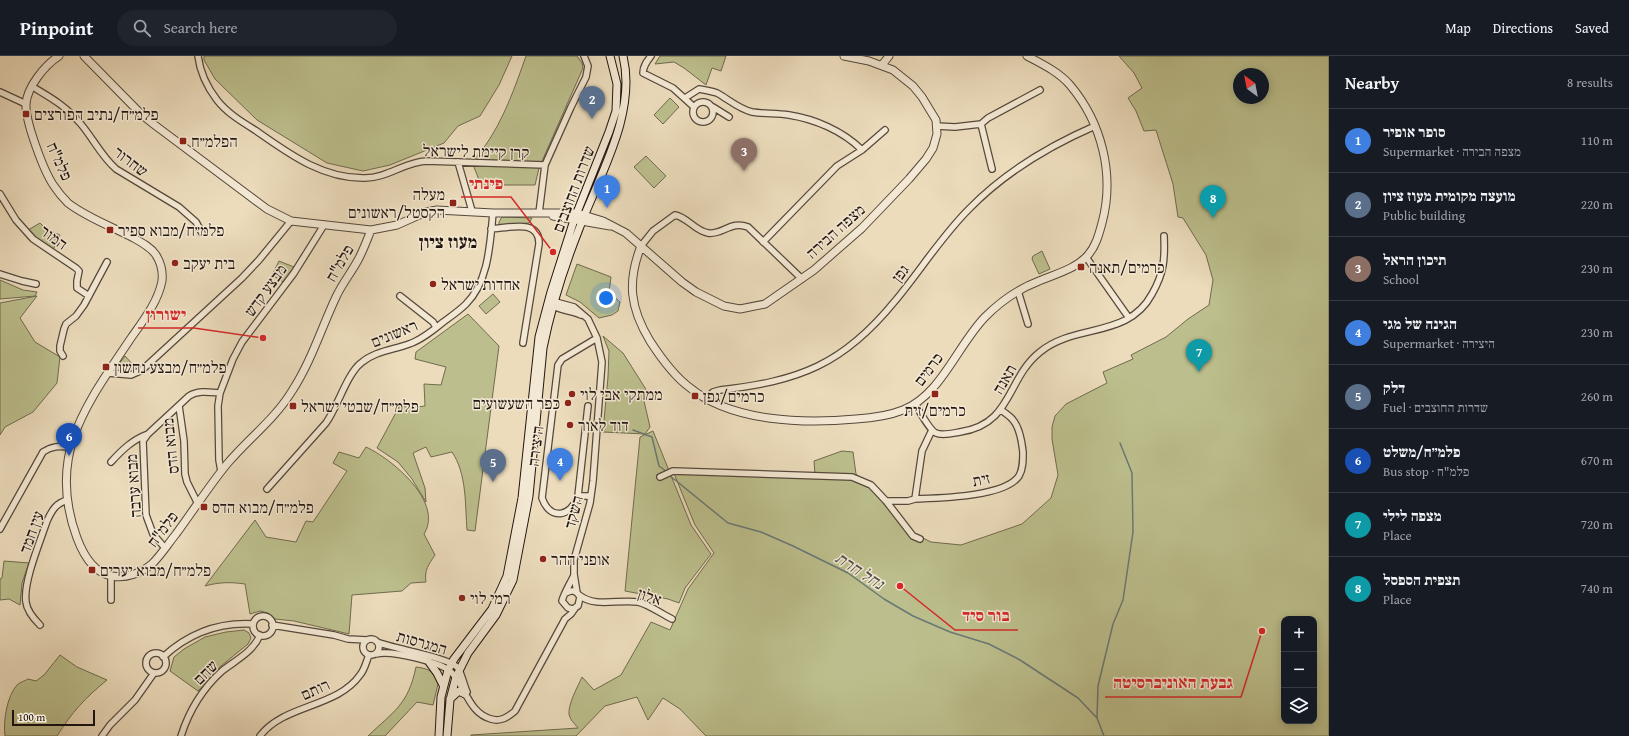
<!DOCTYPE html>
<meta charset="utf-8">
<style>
:root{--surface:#171b24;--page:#20242c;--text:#f1f3f6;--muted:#9ea1a6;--line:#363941;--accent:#0b8043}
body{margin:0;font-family:"Gentium Book Plus","Frank Ruhl Libre",serif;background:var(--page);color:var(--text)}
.controls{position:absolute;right:12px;bottom:12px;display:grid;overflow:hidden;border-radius:8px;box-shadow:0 2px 10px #0003}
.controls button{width:36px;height:36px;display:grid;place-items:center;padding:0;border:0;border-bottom:1px solid var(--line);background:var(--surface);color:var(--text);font:20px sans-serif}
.compass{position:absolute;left:1233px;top:12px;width:36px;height:36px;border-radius:50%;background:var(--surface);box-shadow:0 2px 10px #0003;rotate:328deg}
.scale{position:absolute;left:12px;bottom:10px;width:83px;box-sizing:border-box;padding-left:4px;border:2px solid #231611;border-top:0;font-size:11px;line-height:14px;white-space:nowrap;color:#231611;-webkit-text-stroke:3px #f3e8d3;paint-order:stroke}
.you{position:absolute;left:606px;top:242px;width:14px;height:14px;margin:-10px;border:3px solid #fff;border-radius:50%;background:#1a73e8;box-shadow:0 0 0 6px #1a73e833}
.badge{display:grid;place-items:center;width:26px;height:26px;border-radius:50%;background:var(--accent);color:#fff;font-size:13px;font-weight:700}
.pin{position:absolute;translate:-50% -33px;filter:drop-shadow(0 1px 2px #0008)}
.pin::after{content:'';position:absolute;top:21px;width:14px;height:12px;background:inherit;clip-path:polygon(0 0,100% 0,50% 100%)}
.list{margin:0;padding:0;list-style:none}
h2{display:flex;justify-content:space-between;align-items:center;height:52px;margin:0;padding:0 16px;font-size:17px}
h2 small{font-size:13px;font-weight:400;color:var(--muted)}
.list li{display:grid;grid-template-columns:26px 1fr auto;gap:12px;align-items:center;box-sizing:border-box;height:64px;padding:0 16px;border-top:1px solid var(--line)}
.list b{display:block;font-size:15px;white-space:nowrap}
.list p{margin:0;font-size:13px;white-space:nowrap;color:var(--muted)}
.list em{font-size:13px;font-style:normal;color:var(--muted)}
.icon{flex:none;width:22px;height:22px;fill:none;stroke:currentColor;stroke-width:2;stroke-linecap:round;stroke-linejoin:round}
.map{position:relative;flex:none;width:1329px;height:680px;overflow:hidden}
header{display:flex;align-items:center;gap:24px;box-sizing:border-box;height:56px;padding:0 20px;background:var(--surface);border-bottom:1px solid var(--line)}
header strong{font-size:19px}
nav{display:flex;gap:22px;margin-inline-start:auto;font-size:14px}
.search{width:280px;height:36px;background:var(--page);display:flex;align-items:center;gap:10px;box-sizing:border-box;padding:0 14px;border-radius:22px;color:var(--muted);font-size:15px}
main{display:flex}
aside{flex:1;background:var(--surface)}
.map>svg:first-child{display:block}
.green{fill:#bcbf8d;stroke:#706a4f;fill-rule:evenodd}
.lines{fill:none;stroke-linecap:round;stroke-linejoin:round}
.stream{stroke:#6a7875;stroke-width:1.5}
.minor-casing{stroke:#55483c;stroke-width:8}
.tertiary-casing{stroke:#55483c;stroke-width:9}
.secondary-casing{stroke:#231611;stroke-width:9}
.minor{stroke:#f3e8d3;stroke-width:5.5}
.tertiary{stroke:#f3e8d3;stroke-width:7}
.secondary{stroke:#f3e8d3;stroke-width:7}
.poi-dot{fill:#8f2418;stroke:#f3e8d3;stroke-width:1.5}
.labels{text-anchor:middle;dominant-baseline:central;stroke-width:3;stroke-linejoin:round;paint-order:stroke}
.poi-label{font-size:16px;fill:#231611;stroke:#f3e8d3;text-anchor:start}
.street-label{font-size:16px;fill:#231611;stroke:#f3e8d3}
.water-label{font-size:17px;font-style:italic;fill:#4d4f4b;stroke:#f3e8d3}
.quarter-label{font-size:18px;font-weight:bold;fill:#231611;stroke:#f3e8d3}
.leader{fill:none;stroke:#d62828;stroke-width:1.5}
.callout-dot{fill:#d62828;stroke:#f3e8d3;stroke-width:1.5}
.callout-label{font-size:17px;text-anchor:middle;font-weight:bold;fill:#d62828;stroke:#f3e8d3;stroke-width:3;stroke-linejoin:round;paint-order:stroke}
</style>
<header>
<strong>Pinpoint</strong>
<div class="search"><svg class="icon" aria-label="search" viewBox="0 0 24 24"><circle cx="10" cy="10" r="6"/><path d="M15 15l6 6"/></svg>Search here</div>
<nav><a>Map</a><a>Directions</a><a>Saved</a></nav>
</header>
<main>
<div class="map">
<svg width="1329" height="680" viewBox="0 0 1329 680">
<rect width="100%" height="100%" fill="#ecdcbc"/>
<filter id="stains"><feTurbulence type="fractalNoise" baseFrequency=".005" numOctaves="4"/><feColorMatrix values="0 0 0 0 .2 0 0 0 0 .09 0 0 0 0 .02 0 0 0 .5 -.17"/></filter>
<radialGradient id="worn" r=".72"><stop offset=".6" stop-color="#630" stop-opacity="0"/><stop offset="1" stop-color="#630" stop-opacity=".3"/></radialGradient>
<!-- green -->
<path class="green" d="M204,0H512L499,29L480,60L458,70L444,87L390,109L363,115L327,107L257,64L215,23L204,4Z
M526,0H577L582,7L583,12L539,112L535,129H481L472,106C499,77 513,37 526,0Z
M660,0H726L721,15L712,12L706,29L684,12L674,6L655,8Z
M1119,0H1329V680H706L680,653L663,642L648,664L637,641L605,650L576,680H471V679L578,672C575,668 570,664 569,658C568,648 578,630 582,621L594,634L621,619L651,566L670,574L688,533L714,497L695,469L673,415L815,418L814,405L842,395L853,396L856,418L864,425L911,476L931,486L961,489L1022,468L1051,442L1058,419L1052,383V371L1055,360L1066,348L1107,327L1103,316L1133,303L1131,299L1166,281L1188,263L1209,249L1213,224L1206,199L1183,162L1178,161L1173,128L1156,74L1144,75L1136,55L1128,42L1142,32L1134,17ZM1239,18H1263V42H1239ZM1284,563H1314V665H1284Z
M670,42L679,51L663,68L654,59Z
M646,100L666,120L654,132L634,111Z
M502,161L532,162L529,167L499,169V166Z
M40,167L46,173L60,179L53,194L33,180L28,174Z
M1042,195L1050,213L1039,218L1032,203L1033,200Z
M279,205L294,211L283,226L272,219Z
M577,208L611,221L609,236L620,246L618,255L612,259L599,262L580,246L566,239Z
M0,224L23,234L37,236L35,240L0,243Z
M493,238L500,246L486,258L479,250Z
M37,240L20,262L35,286L60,301L57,327L33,356L5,371L0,379V247Z
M468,258L499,290L475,475L467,474C465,449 467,418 452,396L431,401L426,391L413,397L425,432L426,446L412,423L398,406L377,392L400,349L409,352L425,350L424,328L441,329L446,311L415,303L416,296Z
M603,280L623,297L647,335L644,345L650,371L645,378L603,376L608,321L609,295Z
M125,300L137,313C129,317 122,318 115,313Z
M653,375L691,469L711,498L685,532L679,547L668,543L625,535L640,381Z
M366,391C392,403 444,446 424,478L435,499C429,508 424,514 426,526L411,527L402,535L352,539L349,578L294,565L275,563L268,557L260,555L250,558L245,528C231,526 219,526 205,530L255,464L266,481L296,486L306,465L313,466L347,415L333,407L339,396L359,402Z
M4,505L29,507L22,527L20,549L9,543L0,544V523L2,522Z
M244,574L249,577L251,582L248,588L221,610L198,635L170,615L174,601L184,593L205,581L226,576Z
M60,599L77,611L107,624C85,642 72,656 57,680H5C3,665 7,640 17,629C20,626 25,625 28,623L36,625L44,619Z
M416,611C431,613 432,615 438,628L433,649L417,646L385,680H368C394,655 408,649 416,611Z"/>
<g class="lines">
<!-- stream -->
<path class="stream" d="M633,374L652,381L659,410L667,416
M669,419L728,467L761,476L793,490L848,517L884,543L913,560L950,576L989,588L1020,604L1078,642L1097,662L1104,680
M1097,662L1098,630L1113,568L1123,544L1133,476L1132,417L1120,387"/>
<!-- minor casing -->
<g class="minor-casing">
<path id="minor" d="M198,0C200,16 207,31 217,44C227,57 242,66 255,74C288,97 322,123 365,122C387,122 405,106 426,105L545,109
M651,0C647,5 643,10 643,17L673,32L694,51
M33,31C51,42 66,50 80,67C93,82 101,100 116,113L179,151L196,166L202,177
M0,36L26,48
M685,42L699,33C705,34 711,35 717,37C728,43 739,53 752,56C764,58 777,57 789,59C815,63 843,75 862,94
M693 56a10 10 0 1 1 20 0a10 10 0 1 1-20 0Z
M713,51L729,61
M981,68L992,113
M936,70L955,71L981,68L988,62L1040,34
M458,106L472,155
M0,138L16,164L33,183L76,212L79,215L77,225V232L89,240
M539,157L545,109L571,51L586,21L588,10L584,0
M491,173C508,172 540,162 539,188L523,287
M763,186L837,110L862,94L885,74
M641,190L653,175L675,159C687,161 695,175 708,177C723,179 731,164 748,171L802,223
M1086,201L1129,262
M0,218L22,225L36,228
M1018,235L1028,268
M400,240L433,266L436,271
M552,245L574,251L588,263L597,282L602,306L593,425L590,447L574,504V518L577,537
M550,248C558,255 572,254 581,259
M63,300L60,295V290L64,273L66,268L76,260L84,249L107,206
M108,317L131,319L142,314L242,222L259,204L291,165
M706,342L713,336L720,334C799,325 843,309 895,245C920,215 941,181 969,153C1004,117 1049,90 1095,70
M915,348C919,354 930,375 936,377C942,380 954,377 960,376C1013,368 1006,323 1040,296C1075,267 1128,283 1152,238C1164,217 1165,204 1164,180
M179,350L184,385L185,418L187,426L198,448
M588,350L578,440C571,461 550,465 542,442L558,309L562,303L597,282
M932,374L922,395L915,443C939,442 1005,441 1019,420C1023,413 1023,405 1023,396C1022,387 1019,371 1013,364C1010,360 1005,357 1001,354
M111,406C122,394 132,384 148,378
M221,415L219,404L218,350L220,337L233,303L242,286L294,217L324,169
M660,421L673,415L852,421L871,429L886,445L913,480L920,483
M267,433L326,367C338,350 347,318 361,307C375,295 393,294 409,288C421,284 432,275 442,267C450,261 459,255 466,248C489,225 490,187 493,157
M578,440H591
M886,445H908L915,443
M0,473L43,396C52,390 59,390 70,391
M165,492L153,478L146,459L143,385L148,378L189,340C198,334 209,336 220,337
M566,537C572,533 577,535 580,541L578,550L573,553L568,552L562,545C563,539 571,526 574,519
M579,539C595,552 618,543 638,546C648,548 662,558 672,563
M111,544V520
M253 570a10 10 0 1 1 20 0a10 10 0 1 1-20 0Z
M40,569C34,563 27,555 26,546C23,526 40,486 47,465C52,454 56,447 68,444
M272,569L334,579L348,583L367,584
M363 591a8 8 0 1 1 16 0a8 8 0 1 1-16 0Z
M377,586C393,593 449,601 458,612C462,619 464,629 467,636
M146 607a10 10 0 1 1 20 0a10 10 0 1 1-20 0Z
M376,598C391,594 442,606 452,617C466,632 469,657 491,663C501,666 508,661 515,655L565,563L571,558L576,551
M163,601C189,577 218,566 253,568
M102,680L110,669L135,644L154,617
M181,680C189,655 202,633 222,615C236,604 253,596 260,579
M260,680C284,648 337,652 360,619C365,613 366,606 369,599"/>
</g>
<!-- tertiary casing -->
<g class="tertiary-casing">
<path id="tertiary" d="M59,0C45,9 27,31 26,48C25,65 44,116 54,130C58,136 63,142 68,147C86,161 110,170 130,180C139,185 150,190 156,199C161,207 163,216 162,225C158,246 143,265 131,282C87,348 46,398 77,482C83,498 93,517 112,520C126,523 141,517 152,508C161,499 168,488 176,478C193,455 209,430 227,408C248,383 275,363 292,335C311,306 321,273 336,241C342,228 351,217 358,204C363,195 367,184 371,174
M84,0L142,59L156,70L267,153L291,165L371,174L397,169L426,156L437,154L493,157H577L603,165L626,177L682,226L696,236L724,250L740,253L765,248L814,214L862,172L909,123L926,103L933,92L937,78L936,64L922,41L913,30L893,14L869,5L844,0
M882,9L889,0
M553,160L610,170
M641,190C627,226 630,252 650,285C661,302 673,319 689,331C731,366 804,368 856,363C872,362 888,360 903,354C941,339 957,290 985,261C1001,245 1018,233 1039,225C1055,218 1076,213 1088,199C1096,190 1099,178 1102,167C1115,119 1102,67 1070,29C1059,16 1042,8 1027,0"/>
</g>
<!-- secondary casing -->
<g class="secondary-casing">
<path id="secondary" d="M429,606L437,617L443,629
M450,643L459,635L465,638
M439,680L441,641L448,614L454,603L492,553L507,520L522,442L539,281L551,236L574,164L609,76L616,55L617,28L610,0
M447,680L450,644L456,621L468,597L496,559L513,524L529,440L543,292C551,252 564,211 579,173C599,120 637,58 623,0"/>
</g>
<!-- minor -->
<use href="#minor" class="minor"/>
<!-- tertiary -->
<use href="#tertiary" class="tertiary"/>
<!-- secondary -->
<use href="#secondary" class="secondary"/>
</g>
<!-- markers -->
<g class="poi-dot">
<rect x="22" y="54" width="8" height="8" rx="2"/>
<rect x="179" y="81" width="8" height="8" rx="2"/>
<rect x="449" y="143" width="8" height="8" rx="2"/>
<rect x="106" y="170" width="8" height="8" rx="2"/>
<circle cx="175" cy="207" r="4"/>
<rect x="1077" y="207" width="8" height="8" rx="2"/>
<circle cx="433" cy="228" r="4"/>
<rect x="102" y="307" width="8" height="8" rx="2"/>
<circle cx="572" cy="338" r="4"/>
<rect x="931" y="334" width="8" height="8" rx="2"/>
<rect x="691" y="336" width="8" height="8" rx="2"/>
<circle cx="568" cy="347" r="4"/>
<rect x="289" y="346" width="8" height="8" rx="2"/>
<circle cx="570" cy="369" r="4"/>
<rect x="200" y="447" width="8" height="8" rx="2"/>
<circle cx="543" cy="503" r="4"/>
<rect x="88" y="510" width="8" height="8" rx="2"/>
<circle cx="462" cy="542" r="4"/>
</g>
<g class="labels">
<!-- poi labels -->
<g class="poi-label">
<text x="34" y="58">פלמ״ח/נתיב הפורצים</text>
<text x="191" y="85">הפלמ״ח</text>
<text x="445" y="138" text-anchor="end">מעלה<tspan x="445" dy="18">הקסטל/ראשונים</tspan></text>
<text x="118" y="174">פלמ״ח/מבוא ספיר</text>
<text x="183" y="207">בית יעקב</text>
<text x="1089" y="211">כרמים/תאנה</text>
<text x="441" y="228">אחדות ישראל</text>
<text x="114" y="311">פלמ״ח/מבצע נחשון</text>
<text x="580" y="338">ממתקי אבי לוי</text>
<text x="703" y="340">כרמים/גפן</text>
<text x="560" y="347" text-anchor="end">כפר השעשועים</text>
<text x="301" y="350">פלמ״ח/שבטי ישראל</text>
<text x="935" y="354" text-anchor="middle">כרמים/זית</text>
<text x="578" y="369">דוד לאור</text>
<text x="212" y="451">פלמ״ח/מבוא הדס</text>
<text x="551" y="503">אופני ההר</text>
<text x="100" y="514">פלמ״ח/מבוא יערים</text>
<text x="470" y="542">רמי לוי</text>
</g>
<!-- street labels -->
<g class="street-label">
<text transform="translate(476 95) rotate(1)">קרן קיימת לישראל</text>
<text transform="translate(60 105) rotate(66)">פלמ"ח</text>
<text transform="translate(131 105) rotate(37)">שחרור</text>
<text transform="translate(573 133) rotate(-69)">שדרות החוצבים</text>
<text transform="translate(835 175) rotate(-42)">מצפה הבירה</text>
<text transform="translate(54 181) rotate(36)">המור</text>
<text transform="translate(339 207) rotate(-60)">פלמ"ח</text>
<text transform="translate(900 217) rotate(-53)">גפן</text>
<text transform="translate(265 234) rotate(-54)">מבצע קדש</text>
<text transform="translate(394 277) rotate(-22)">ראשונים</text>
<text transform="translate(928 313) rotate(-53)">כרמים</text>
<text transform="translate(1004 323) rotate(-60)">תאנה</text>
<text transform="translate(170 390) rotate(-96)">מבוא הדס</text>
<text transform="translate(535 390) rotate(-83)">היצירה</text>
<text transform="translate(981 423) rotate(-11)">זית</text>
<text transform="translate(133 430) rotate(-94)">מבוא ערבה</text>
<text transform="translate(573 456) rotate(-75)">השקד</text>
<text transform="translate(162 473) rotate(-53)">פלמ"ח</text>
<text transform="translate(31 476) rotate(-70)">עין חמד</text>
<text transform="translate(650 540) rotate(19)">אלון</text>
<text transform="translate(422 586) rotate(16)">המגרסות</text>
<text transform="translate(205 616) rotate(-45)">שחם</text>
<text transform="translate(315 633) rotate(-24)">רותם</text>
</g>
<!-- water labels -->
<g class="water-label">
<text transform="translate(860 514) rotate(33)">נחל חרת</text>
</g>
<!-- quarter labels -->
<g class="quarter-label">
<text x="448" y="185">מעוז ציון</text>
</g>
</g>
<!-- callouts -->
<path class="leader" d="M553 196L511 141H461M263 282L194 272H138M900 530L955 574H1018M1262 575L1241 641H1105"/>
<g class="callout-dot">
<circle cx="553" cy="196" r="4"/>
<circle cx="263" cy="282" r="4"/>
<circle cx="900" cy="530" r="4"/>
<circle cx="1262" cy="575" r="4"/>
</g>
<g class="callout-label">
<text x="486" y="133">פינתי</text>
<text x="166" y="264">ישורון</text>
<text x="986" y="565">בור סיד</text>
<text x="1173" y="632">גבעת האוניברסיטה</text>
</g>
<rect width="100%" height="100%" filter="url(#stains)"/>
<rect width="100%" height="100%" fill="url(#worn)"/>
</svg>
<div class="controls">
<button>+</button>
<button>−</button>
<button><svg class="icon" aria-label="layers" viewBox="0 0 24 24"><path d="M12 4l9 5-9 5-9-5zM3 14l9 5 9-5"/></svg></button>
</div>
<svg class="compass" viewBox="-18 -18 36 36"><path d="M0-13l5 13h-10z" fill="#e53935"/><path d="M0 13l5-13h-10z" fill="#9ea1a6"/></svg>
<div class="scale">100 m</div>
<div class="you"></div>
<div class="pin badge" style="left:607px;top:152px;background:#3f7fe0">1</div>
<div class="pin badge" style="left:592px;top:63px;background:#5c6f8a">2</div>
<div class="pin badge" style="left:744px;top:115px;background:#8d6e63">3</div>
<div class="pin badge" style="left:560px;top:425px;background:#3f7fe0">4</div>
<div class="pin badge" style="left:493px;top:426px;background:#5c6f8a">5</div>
<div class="pin badge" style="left:69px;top:400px;background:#1a4fb4">6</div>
<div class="pin badge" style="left:1199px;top:316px;background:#0f9aa8">7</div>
<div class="pin badge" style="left:1213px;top:162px;background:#0f9aa8">8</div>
</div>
<aside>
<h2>Nearby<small>8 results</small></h2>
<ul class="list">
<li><span class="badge" style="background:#3f7fe0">1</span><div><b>סופר אופיר</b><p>Supermarket · מצפה הבירה</p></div><em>110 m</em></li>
<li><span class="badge" style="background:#5c6f8a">2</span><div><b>מועצה מקומית מעוז ציון</b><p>Public building</p></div><em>220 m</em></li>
<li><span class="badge" style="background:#8d6e63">3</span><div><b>תיכון הראל</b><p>School</p></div><em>230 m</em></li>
<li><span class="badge" style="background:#3f7fe0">4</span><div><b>הגינה של מגי</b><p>Supermarket · היצירה</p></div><em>230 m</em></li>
<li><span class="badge" style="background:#5c6f8a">5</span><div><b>דלק</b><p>Fuel · שדרות החוצבים</p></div><em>260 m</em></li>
<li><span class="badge" style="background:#1a4fb4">6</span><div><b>פלמ״ח/משלט</b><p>Bus stop · פלמ&quot;ח</p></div><em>670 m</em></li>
<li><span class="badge" style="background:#0f9aa8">7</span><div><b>מצפה לילי</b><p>Place</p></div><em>720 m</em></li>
<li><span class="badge" style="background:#0f9aa8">8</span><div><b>תצפית הספסל</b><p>Place</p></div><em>740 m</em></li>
</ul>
</aside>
</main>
